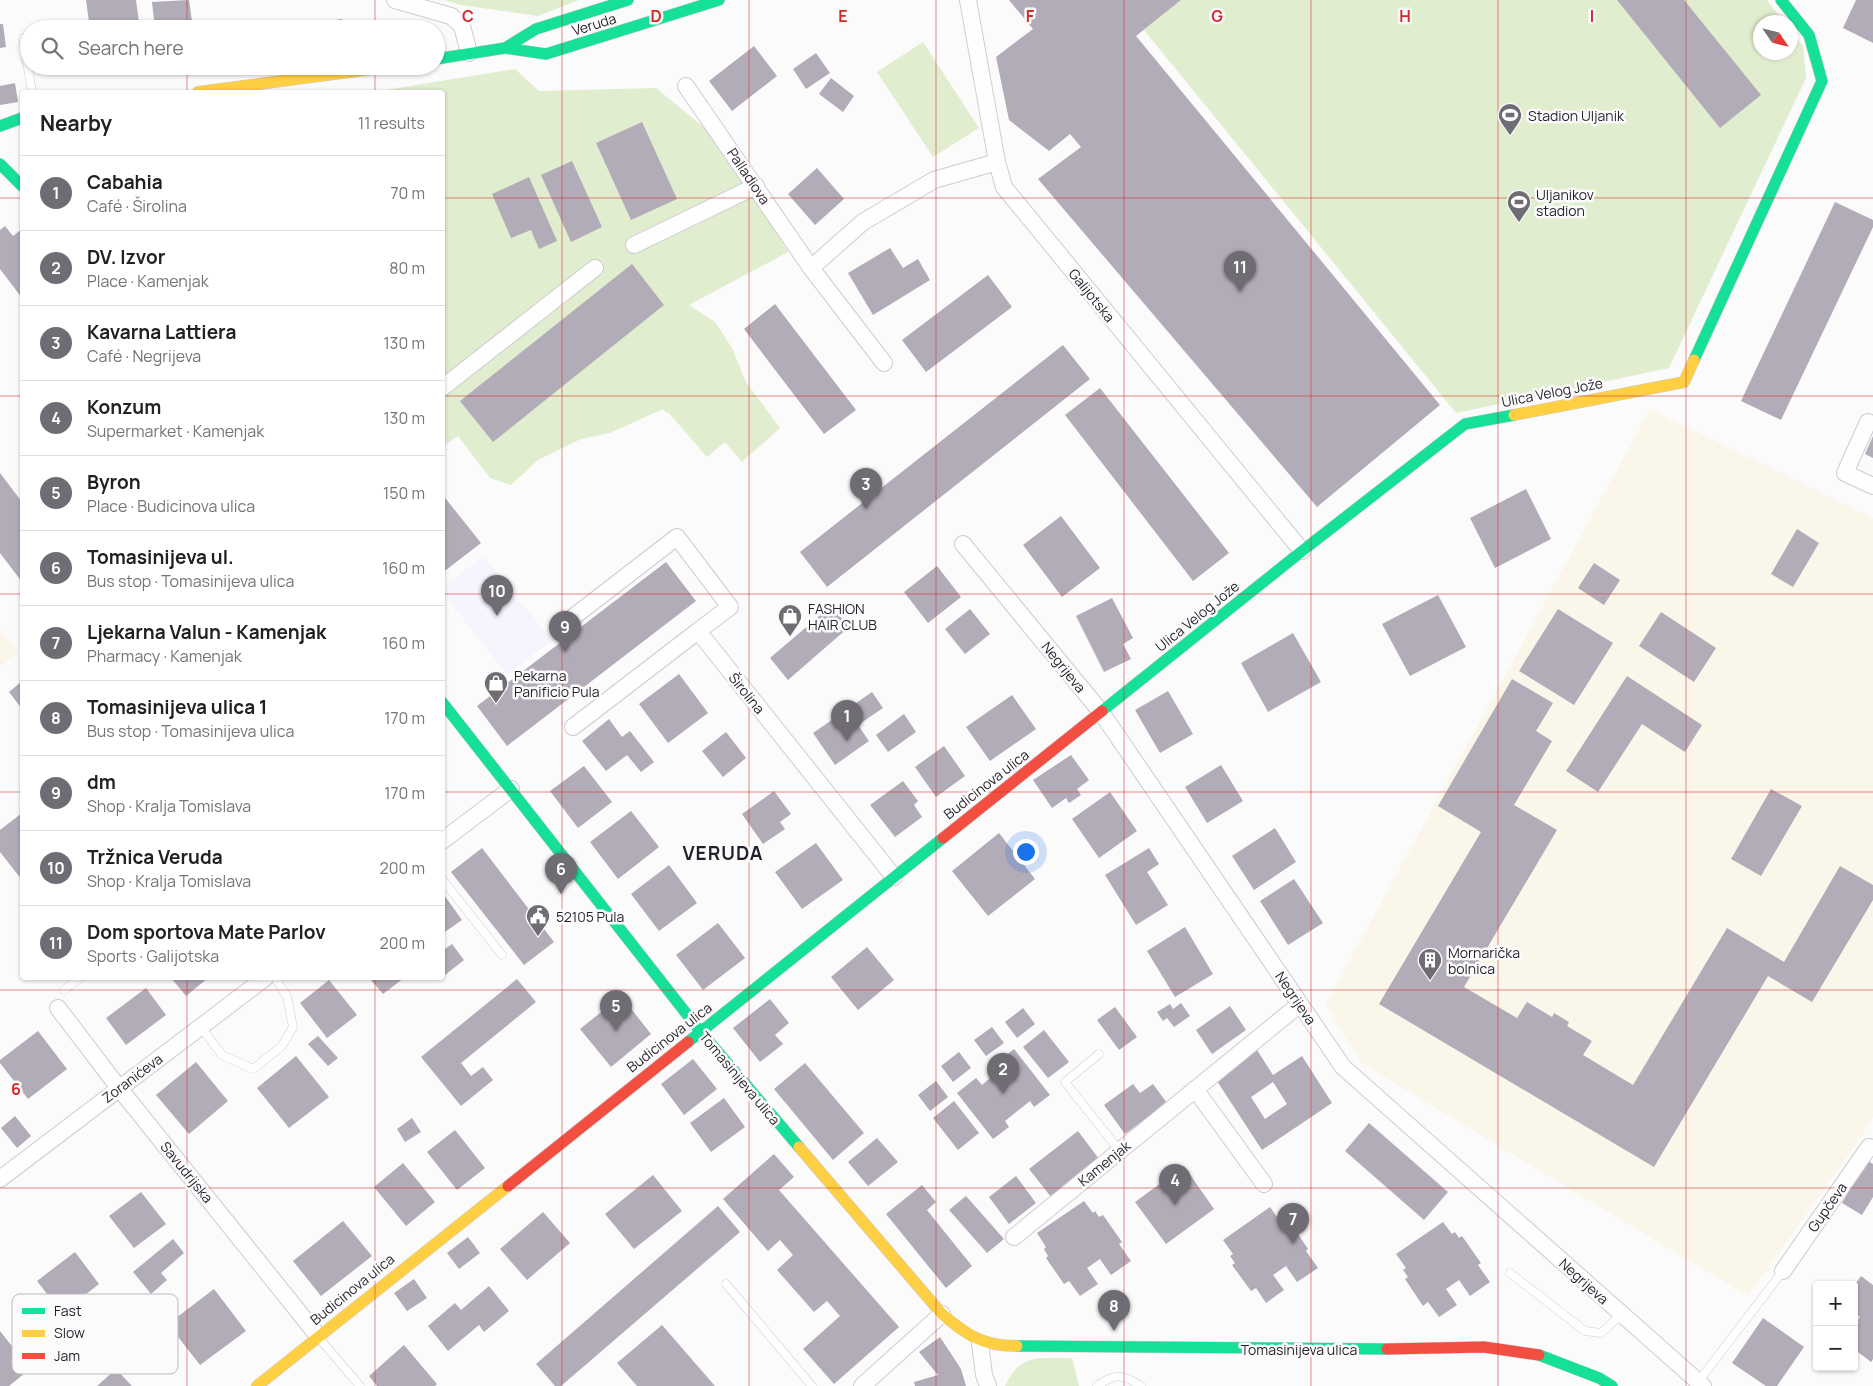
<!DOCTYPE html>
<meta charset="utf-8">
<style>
:root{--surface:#fff;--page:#f6f6f6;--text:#202124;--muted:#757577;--line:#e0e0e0;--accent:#706c74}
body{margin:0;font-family:Manrope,sans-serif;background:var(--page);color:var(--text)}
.controls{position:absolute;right:15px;bottom:15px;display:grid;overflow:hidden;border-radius:5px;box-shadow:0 1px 4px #0004}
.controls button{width:45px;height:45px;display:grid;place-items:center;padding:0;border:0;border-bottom:1px solid var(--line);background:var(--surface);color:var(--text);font:25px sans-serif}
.compass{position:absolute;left:1753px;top:15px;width:45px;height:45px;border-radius:50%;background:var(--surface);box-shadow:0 1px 4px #0004;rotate:125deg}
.you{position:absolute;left:1025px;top:851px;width:18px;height:18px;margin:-12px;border:4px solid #fff;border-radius:50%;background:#1a73e8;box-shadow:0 0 0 8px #1a73e833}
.badge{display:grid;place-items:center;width:32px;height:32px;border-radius:50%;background:var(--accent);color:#fff;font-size:16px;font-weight:700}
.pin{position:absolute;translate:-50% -41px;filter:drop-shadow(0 1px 2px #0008)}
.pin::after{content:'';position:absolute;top:26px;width:18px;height:15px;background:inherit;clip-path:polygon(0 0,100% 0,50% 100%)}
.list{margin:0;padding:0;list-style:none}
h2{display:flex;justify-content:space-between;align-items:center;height:65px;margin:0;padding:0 20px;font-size:21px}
h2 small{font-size:16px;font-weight:400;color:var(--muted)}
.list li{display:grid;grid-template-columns:32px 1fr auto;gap:15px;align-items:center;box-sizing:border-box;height:75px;padding:0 20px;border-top:1px solid var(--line)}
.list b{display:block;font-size:19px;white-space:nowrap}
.list p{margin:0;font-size:16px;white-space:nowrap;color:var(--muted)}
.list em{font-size:16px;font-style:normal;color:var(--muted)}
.icon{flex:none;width:28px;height:28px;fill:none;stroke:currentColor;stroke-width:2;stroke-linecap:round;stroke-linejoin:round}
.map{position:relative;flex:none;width:1873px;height:1386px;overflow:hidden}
.search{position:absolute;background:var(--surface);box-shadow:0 1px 4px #0004;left:20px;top:20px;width:425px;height:55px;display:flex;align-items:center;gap:12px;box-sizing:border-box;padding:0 18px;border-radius:28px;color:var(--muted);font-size:19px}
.panel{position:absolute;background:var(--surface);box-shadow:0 1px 4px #0004;left:20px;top:90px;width:425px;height:890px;border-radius:5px}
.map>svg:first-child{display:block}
.built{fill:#f8f4fd}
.education{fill:#faf6e9}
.green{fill:#e0edce}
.building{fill:#b2abb8;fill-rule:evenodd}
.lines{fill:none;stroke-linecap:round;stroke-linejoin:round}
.lane-casing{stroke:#cecbd2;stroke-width:9}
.street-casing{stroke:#cecbd2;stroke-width:18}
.fast-casing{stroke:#cecbd2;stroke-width:12}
.slow-casing{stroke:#cecbd2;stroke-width:12}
.jam-casing{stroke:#cecbd2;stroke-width:12}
.lane{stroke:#fefefe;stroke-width:8}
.street{stroke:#fefefe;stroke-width:16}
.fast{stroke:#16e098;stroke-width:11}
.slow{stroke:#ffcf43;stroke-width:11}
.jam{stroke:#f24e42;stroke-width:11}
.grid{fill:none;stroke:#d62828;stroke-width:1;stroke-opacity:0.55}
.labels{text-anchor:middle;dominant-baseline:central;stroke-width:5;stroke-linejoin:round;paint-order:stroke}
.street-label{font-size:14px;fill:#251f2b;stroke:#fbfbfb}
.poi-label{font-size:14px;fill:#251f2b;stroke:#fbfbfb;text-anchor:start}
.district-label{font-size:19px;font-weight:bold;letter-spacing:1px;fill:#251f2b;stroke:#fbfbfb}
.key{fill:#fbfbfb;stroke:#bbb9bd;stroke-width:1}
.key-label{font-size:14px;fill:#251f2b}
.grid-label{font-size:16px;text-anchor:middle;font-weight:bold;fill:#d62828;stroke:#fbfbfb;stroke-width:5;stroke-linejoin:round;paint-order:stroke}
</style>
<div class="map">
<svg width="1873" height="1386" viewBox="0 0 1873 1386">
<rect width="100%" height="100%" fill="#fbfbfb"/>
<!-- built -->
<path class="built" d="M483,556L552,640L507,675L443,593V588Z"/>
<!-- education -->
<path class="education" d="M1650,409L1873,518V1117L1863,1134L1748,1296L1361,1063L1326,1004Z
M0,629L18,652L0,667Z"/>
<!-- green -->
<path class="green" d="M444,0H579L538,16L461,5Z
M1181,0H1767L1784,22H1760V52H1790L1791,30L1803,46L1806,78L1669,368L1456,413L1144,30Z
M923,42L979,128L933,157L877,72Z
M515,69L539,91L656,88L718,139L788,252L689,305L715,322L732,348L746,382L780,428L742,462L725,442L707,457L668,412L666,413L663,409L610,433L581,439L538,460L511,485L490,478L458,436L443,446L442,92H373Z
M1072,1358L1079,1386H1005C1021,1352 1039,1359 1072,1358Z"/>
<!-- building -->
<path class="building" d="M86,0H136L139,22L111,25V29H90Z
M189,0L193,28L155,29L152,2Z
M1009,0H1181L1136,36L1440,405L1317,507L1038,179L1081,147L1070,134L1049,151L1009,120L996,57L1033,29Z
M1617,0H1684L1761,95L1720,128Z
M1856,0H1873V43L1843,28Z
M342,19L343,29H280V28Z
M0,24H3L6,47L0,48Z
M754,46L777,76L732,111L709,81Z
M816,53L830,73L806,89L793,69Z
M831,78L854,96L843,112L819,94Z
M15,83L18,102L0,105V86Z
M642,122L677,199L631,220L596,143Z
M572,161L602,227L571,242L541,175Z
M817,168L844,199L815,225L788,194Z
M529,177L557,241L539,249L531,230L511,238L492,194Z
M1835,202L1873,220V227L1781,420L1741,401Z
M5,226L13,236L22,229V298L0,269V230Z
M890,248L903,268L918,259L930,280L873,315L848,273Z
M632,264L664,305L493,442L460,401Z
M988,275L1012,307L926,372L902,340Z
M775,304L856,410L824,434L744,329Z
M1063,345L1090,379L827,587L800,552Z
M1100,388L1229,553L1193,581L1065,415Z
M1873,436V458L1865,454Z
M0,473L22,502V582L0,553Z
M1526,489L1551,539L1495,568L1470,518Z
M442,494L481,543L442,573Z
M1061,516L1100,568L1062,597L1023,545Z
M1797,529L1819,543L1793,587L1771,574Z
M666,562L696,601L507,746L477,706Z
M1594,563L1620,580L1604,605L1578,588Z
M937,566L961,597L928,623L904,592Z
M1438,595L1466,647L1410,676L1382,624Z
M1112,598L1133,638L1123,644L1131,659L1104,672L1076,616Z
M831,606L849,627L788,680L770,658Z
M970,609L990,634L965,654L945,629Z
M1558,609L1613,643L1574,705L1519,671Z
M1661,612L1716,648L1694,682L1639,646Z
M1293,633L1321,682L1268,712L1241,663Z
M679,674L708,713L668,743L639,704Z
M1627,676L1702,725L1685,752L1642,724L1598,792L1566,771Z
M1512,679L1553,703L1536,731L1552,741L1514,805L1557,830L1464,987L1517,1018L1527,1002L1552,1017L1554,1013L1569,1022L1567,1026L1592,1041L1583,1055L1633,1085L1727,928L1784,962L1840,866L1873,885V900L1812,1002L1768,976L1654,1167L1379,1004L1481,832L1438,806Z
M22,681V709L9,692Z
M1168,691L1193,734L1160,753L1135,710Z
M872,692L883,708L858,725L869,741L835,765L813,733Z
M1012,695L1036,729L990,761L966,727Z
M904,714L916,732L888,752L876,735Z
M609,719L622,737L630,731L654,762L641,772L627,755L606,771L582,741Z
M726,732L746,758L723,777L702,751Z
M944,746L965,776L936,797L915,767Z
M1071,755L1089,780L1077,789L1081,795L1069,803L1066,798L1052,808L1033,780Z
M1221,765L1243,801L1207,823L1185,787Z
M584,766L612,802L578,828L550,791Z
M903,781L918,801L914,805L922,817L895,837L870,805Z
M1771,789L1802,806L1761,876L1731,859Z
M774,791L791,814L780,822L785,829L763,844L742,814Z
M1110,792L1137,831L1099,858L1072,819Z
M631,811L659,847L618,879L590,842Z
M22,813V880L0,852V830Z
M1275,828L1296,862L1254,890L1232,856Z
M999,833L1035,879L988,916L952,871Z
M816,843L843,880L802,909L775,872Z
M482,848L554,942L524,965L451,872Z
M1149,848L1159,864L1147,872L1168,905L1136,925L1105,875Z
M669,865L697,903L659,931L631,894Z
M1294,879L1323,923L1288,945L1260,901Z
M442,892L462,920L442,934Z
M718,923L745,958L703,990L676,955Z
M1185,927L1213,974L1175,997L1147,951Z
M452,944L464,960L445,975L442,971V951Z
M867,947L894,980L858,1010L831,977Z
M171,978H208L186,996Z
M369,978H404L383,994Z
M517,979L536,1002L461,1063L471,1076L483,1067L493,1080L461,1106L421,1057Z
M329,980L357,1015L327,1038L300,1003Z
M146,988L166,1015L126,1045L106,1018Z
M621,996L651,1034L611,1067L580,1029Z
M770,999L789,1023L775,1035L783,1044L760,1062L733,1028Z
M1181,1003L1190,1016L1174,1027L1167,1018L1163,1021L1157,1012L1170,1004L1173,1009Z
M1230,1006L1246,1030L1212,1054L1196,1030Z
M1115,1007L1137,1037L1119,1050L1097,1020Z
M1023,1008L1035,1024L1017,1038L1005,1022Z
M992,1027L1004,1043L986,1056L974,1040Z
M1044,1030L1069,1062L1048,1078L1023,1047Z
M38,1031L67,1069L28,1099L0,1063V1060Z
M318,1036L338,1058L328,1066L308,1044Z
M1014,1049L1050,1095L1034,1107L1030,1101L1005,1121L1009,1127L993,1139L957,1093L976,1078L982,1085L995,1074L990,1068Z
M1257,1050L1273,1075L1302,1056L1332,1103L1262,1150L1215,1078ZM1273,1082L1287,1104L1265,1119L1251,1097Z
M959,1052L971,1068L953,1082L941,1066Z
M296,1056L329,1097L289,1128L257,1088Z
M693,1059L717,1089L684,1115L661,1084Z
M196,1062L228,1101L189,1134L156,1095Z
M805,1063L864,1133L833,1160L774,1089Z
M936,1081L948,1097L930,1111L918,1095Z
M1133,1084L1140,1093L1153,1084L1167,1103L1125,1134L1104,1105Z
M724,1098L745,1127L711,1152L690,1123Z
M954,1101L979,1133L958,1150L933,1118Z
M15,1116L31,1136L17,1148L1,1128Z
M412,1118L421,1132L405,1142L397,1129Z
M1369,1123L1448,1192L1424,1220L1345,1151Z
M455,1130L485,1168L457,1190L427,1152Z
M1078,1131L1099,1159L1051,1197L1029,1169Z
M877,1138L898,1162L868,1186L848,1162Z
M774,1154L794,1177L779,1190L899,1327L834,1384L803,1349L840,1316L827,1301L814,1312L777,1270L793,1255L780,1240L768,1251L723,1199Z
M1867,1160L1873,1164V1197L1862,1215L1842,1203Z
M403,1163L435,1202L406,1226L374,1187Z
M1184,1166L1214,1209L1166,1244L1135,1202Z
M653,1175L682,1211L634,1249L605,1214Z
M1016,1176L1036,1203L1009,1224L989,1197Z
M922,1185L936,1202L927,1210L972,1266L946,1288L886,1214Z
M141,1192L166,1224L134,1248L109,1216Z
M966,1196L1004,1239L987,1253L949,1210Z
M1084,1201L1093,1213L1095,1211L1099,1217L1103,1215L1122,1242L1119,1244L1131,1261L1111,1275L1100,1259L1087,1268L1098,1284L1080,1296L1069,1281L1064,1284L1046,1258L1048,1256L1044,1249L1046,1247L1037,1233Z
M718,1206L740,1232L561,1386H555L536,1364Z
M1270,1207L1279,1220L1282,1218L1286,1224L1290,1222L1308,1249L1306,1251L1318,1268L1297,1282L1286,1266L1273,1275L1284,1290L1266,1303L1256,1288L1251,1291L1232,1265L1235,1263L1230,1256L1233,1254L1223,1240Z
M543,1212L570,1243L527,1280L500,1249Z
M343,1221L372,1256L321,1296L293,1261Z
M1443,1222L1452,1234L1455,1232L1459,1238L1462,1236L1481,1263L1478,1265L1490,1282L1470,1296L1459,1280L1446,1289L1457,1305L1439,1317L1428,1302L1423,1306L1405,1279L1408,1277L1403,1270L1406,1268L1396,1254Z
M468,1237L480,1253L459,1269L447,1253Z
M173,1239L184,1253L161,1273L167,1280L151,1294L133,1272Z
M75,1252L99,1284L62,1313L37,1281Z
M1861,1276L1873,1285V1359L1871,1362L1854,1349V1325L1860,1317L1854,1313V1286Z
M414,1279L427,1298L407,1311L394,1293Z
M489,1286L509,1311L484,1332L479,1325L448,1351L428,1326L455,1303L461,1310Z
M214,1289L246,1331L200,1365L168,1324Z
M1763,1318L1804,1347L1777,1386H1766L1732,1363Z
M662,1325L715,1386H637L617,1363Z
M0,1331L30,1369L9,1386H0Z
M940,1337L961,1369L966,1386H915L914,1382L938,1375L919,1352Z
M404,1345L437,1384L435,1386H377L369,1376Z
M116,1369L132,1386H97Z"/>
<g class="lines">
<!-- lane casing -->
<g class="lane-casing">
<path id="lane" d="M23,38L32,92
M442,879L502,955
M64,990L80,978
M200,1026L222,1055L253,1069L282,1046L293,1027L287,996L275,978
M1099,1054L1065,1082L1119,1150
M1510,1273L1585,1331L1601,1333L1622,1314
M726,1284L812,1386
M319,1338L360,1386
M1698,1382L1783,1271
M1097,1386C1115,1373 1123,1374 1141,1386"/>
</g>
<!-- street casing -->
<g class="street-casing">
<path id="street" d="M395,0L451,16L462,26L469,53
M968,0L997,162L1004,187L1302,551
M686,86L811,268L884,363
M634,245L756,186
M811,268L863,222L934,180L997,162
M442,388L595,268
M1868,422L1845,473L1873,486
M963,544L1101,712L1343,1067L1703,1386
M572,618L677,537L730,607L698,631
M573,727L698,631L894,877
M442,841L511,789
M58,1008L119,1088L318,1336
M1195,1089L1264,1184
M0,1179L265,978
M1014,1237L1300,1004
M1783,1271L1869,1147L1873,1148
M980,1343L984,1375L988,1386
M862,1386L942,1314"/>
</g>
<!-- fast casing -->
<g class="fast-casing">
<path id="fast" d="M505,48L536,29L628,0
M436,59L505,48L546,54L719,0
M0,126L22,118
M0,164L22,186
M1694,360L1822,81L1809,35L1781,0
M442,702L700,1031L799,1147
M1102,711L1302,551L1465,424L1514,415
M688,1042L943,838
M1017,1346L1387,1349
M1539,1355L1599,1378L1612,1386"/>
</g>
<!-- slow casing -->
<g class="slow-casing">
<path id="slow" d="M198,92L395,66
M1514,415L1684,382L1694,360
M799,1147L942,1314C968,1336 983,1346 1017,1346
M257,1386L508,1186"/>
</g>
<!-- jam casing -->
<g class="jam-casing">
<path id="jam" d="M943,838L1102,711
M508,1186L688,1042
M1387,1349L1484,1347L1539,1355"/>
</g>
<!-- lane -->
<use href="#lane" class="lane"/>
<!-- street -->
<use href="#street" class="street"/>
<!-- fast -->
<use href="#fast" class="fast"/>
<!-- slow -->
<use href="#slow" class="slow"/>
<!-- jam -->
<use href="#jam" class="jam"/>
</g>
<!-- grid -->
<path class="grid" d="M187,0V29M375,0V29M562,0V1386M749,0V1386M936,0V1386M1124,0V1386M1311,0V1386M1498,0V1386M1686,0V1386M187,66V92M375,66V92M0,198H22M442,198H1873M0,396H22M442,396H1873M0,594H22M442,594H1873M0,792H22M442,792H1873M187,978V1386M375,978V1386M0,990H1873M0,1188H1873"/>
<!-- icons -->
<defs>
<g id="stadium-pin" transform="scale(1.25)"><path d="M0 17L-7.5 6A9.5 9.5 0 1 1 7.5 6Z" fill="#706c74" stroke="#fbfbfb"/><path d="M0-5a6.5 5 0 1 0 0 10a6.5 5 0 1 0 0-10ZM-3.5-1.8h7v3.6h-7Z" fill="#fff"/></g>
<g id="shop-pin" transform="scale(1.25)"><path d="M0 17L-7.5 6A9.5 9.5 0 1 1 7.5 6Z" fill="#706c74" stroke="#fbfbfb"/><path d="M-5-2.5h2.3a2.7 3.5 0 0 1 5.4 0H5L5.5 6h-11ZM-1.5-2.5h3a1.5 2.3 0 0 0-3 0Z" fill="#fff"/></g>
<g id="civic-pin" transform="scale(1.25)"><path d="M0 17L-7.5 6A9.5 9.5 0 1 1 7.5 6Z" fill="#706c74" stroke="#fbfbfb"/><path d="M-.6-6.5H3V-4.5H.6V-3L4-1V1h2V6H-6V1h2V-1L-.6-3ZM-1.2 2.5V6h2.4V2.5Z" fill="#fff"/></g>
<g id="building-pin" transform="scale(1.25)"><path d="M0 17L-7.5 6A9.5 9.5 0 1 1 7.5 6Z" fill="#706c74" stroke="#fbfbfb"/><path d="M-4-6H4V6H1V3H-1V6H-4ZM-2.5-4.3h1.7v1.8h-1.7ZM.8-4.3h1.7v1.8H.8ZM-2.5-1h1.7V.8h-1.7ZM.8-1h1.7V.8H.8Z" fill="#fff"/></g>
</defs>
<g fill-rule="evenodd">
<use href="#stadium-pin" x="1510" y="115"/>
<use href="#stadium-pin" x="1519" y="202"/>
<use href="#shop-pin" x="790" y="616"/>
<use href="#shop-pin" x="496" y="683"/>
<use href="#civic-pin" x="538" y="916"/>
<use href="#building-pin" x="1430" y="960"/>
</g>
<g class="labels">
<!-- street labels -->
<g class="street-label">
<text transform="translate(594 24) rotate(-17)">Veruda</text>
<text transform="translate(749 176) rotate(56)">Palladiova</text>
<text transform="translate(1092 295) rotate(51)">Galijotska</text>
<text transform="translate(1552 392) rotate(-11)">Ulica Velog Jože</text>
<text transform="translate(1197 616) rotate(-39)">Ulica Velog Jože</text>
<text transform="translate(1064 667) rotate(51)">Negrijeva</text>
<text transform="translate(747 693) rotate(51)">Širolina</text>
<text transform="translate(986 784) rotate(-38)">Budicinova ulica</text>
<text transform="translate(1296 998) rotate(56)">Negrijeva</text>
<text transform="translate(669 1037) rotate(-38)">Budicinova ulica</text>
<text transform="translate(132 1078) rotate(-37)">Zoranićeva</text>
<text transform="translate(740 1078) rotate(50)">Tomasinijeva ulica</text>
<text transform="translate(1104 1163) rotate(-39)">Kamenjak</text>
<text transform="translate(187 1172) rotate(51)">Savudrijska</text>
<text transform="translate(1827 1207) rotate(-55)">Gupčeva</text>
<text transform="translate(1584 1281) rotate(42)">Negrijeva</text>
<text transform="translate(352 1289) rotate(-39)">Budicinova ulica</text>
<text x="1299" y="1349">Tomasinijeva ulica</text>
</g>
<!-- poi labels -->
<g class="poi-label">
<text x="1528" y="115">Stadion Uljanik</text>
<text x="1536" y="194">Uljanikov<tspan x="1536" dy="16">stadion</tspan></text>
<text x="808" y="608">FASHION<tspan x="808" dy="16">HAIR CLUB</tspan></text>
<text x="514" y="675">Pekarna<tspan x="514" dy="16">Panificio Pula</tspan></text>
<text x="556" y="916">52105 Pula</text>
<text x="1448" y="952">Mornarička<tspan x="1448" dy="16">bolnica</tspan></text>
</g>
<!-- district labels -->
<g class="district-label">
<text x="723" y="853">VERUDA</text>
</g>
</g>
<!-- legend -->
<rect x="12" y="1294" width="166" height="80" rx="8" class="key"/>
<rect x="22" y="1308" width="23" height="6" fill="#16e098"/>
<rect x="22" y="1330" width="23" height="7" fill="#ffcf43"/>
<rect x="22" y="1353" width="23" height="6" fill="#f24e42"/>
<g class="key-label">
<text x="54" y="1316">Fast</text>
<text x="54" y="1338">Slow</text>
<text x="54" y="1361">Jam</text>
</g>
<g class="grid-label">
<text x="468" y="22">C</text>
<text x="656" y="22">D</text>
<text x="843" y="22">E</text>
<text x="1030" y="22">F</text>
<text x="1217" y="22">G</text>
<text x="1405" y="22">H</text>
<text x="1592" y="22">I</text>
<text x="16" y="1095">6</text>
</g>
</svg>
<div class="controls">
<button>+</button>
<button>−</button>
</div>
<svg class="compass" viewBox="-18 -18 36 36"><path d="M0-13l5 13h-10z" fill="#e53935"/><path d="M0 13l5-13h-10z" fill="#757577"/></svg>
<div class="you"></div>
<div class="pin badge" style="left:847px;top:741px">1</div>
<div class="pin badge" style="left:1003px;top:1094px">2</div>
<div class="pin badge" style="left:866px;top:509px">3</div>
<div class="pin badge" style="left:1175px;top:1205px">4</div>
<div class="pin badge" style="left:616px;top:1031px">5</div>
<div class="pin badge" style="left:561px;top:894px">6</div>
<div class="pin badge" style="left:1293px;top:1244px">7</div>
<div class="pin badge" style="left:1114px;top:1331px">8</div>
<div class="pin badge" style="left:565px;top:652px">9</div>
<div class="pin badge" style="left:497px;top:616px">10</div>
<div class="pin badge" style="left:1240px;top:292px">11</div>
<div class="search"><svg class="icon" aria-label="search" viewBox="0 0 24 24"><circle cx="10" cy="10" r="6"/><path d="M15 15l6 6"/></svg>Search here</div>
<section class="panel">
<h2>Nearby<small>11 results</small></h2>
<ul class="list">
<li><span class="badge">1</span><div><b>Cabahia</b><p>Café · Širolina</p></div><em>70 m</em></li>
<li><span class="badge">2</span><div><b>DV. Izvor</b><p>Place · Kamenjak</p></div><em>80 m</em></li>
<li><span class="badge">3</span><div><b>Kavarna Lattiera</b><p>Café · Negrijeva</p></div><em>130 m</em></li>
<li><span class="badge">4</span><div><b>Konzum</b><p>Supermarket · Kamenjak</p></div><em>130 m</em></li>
<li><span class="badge">5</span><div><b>Byron</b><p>Place · Budicinova ulica</p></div><em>150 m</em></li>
<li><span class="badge">6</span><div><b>Tomasinijeva ul.</b><p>Bus stop · Tomasinijeva ulica</p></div><em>160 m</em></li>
<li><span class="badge">7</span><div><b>Ljekarna Valun - Kamenjak</b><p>Pharmacy · Kamenjak</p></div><em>160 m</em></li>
<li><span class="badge">8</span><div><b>Tomasinijeva ulica 1</b><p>Bus stop · Tomasinijeva ulica</p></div><em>170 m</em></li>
<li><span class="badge">9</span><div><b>dm</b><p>Shop · Kralja Tomislava</p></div><em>170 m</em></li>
<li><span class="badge">10</span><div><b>Tržnica Veruda</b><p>Shop · Kralja Tomislava</p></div><em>200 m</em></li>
<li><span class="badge">11</span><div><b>Dom sportova Mate Parlov</b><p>Sports · Galijotska</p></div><em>200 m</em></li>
</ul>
</section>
</div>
